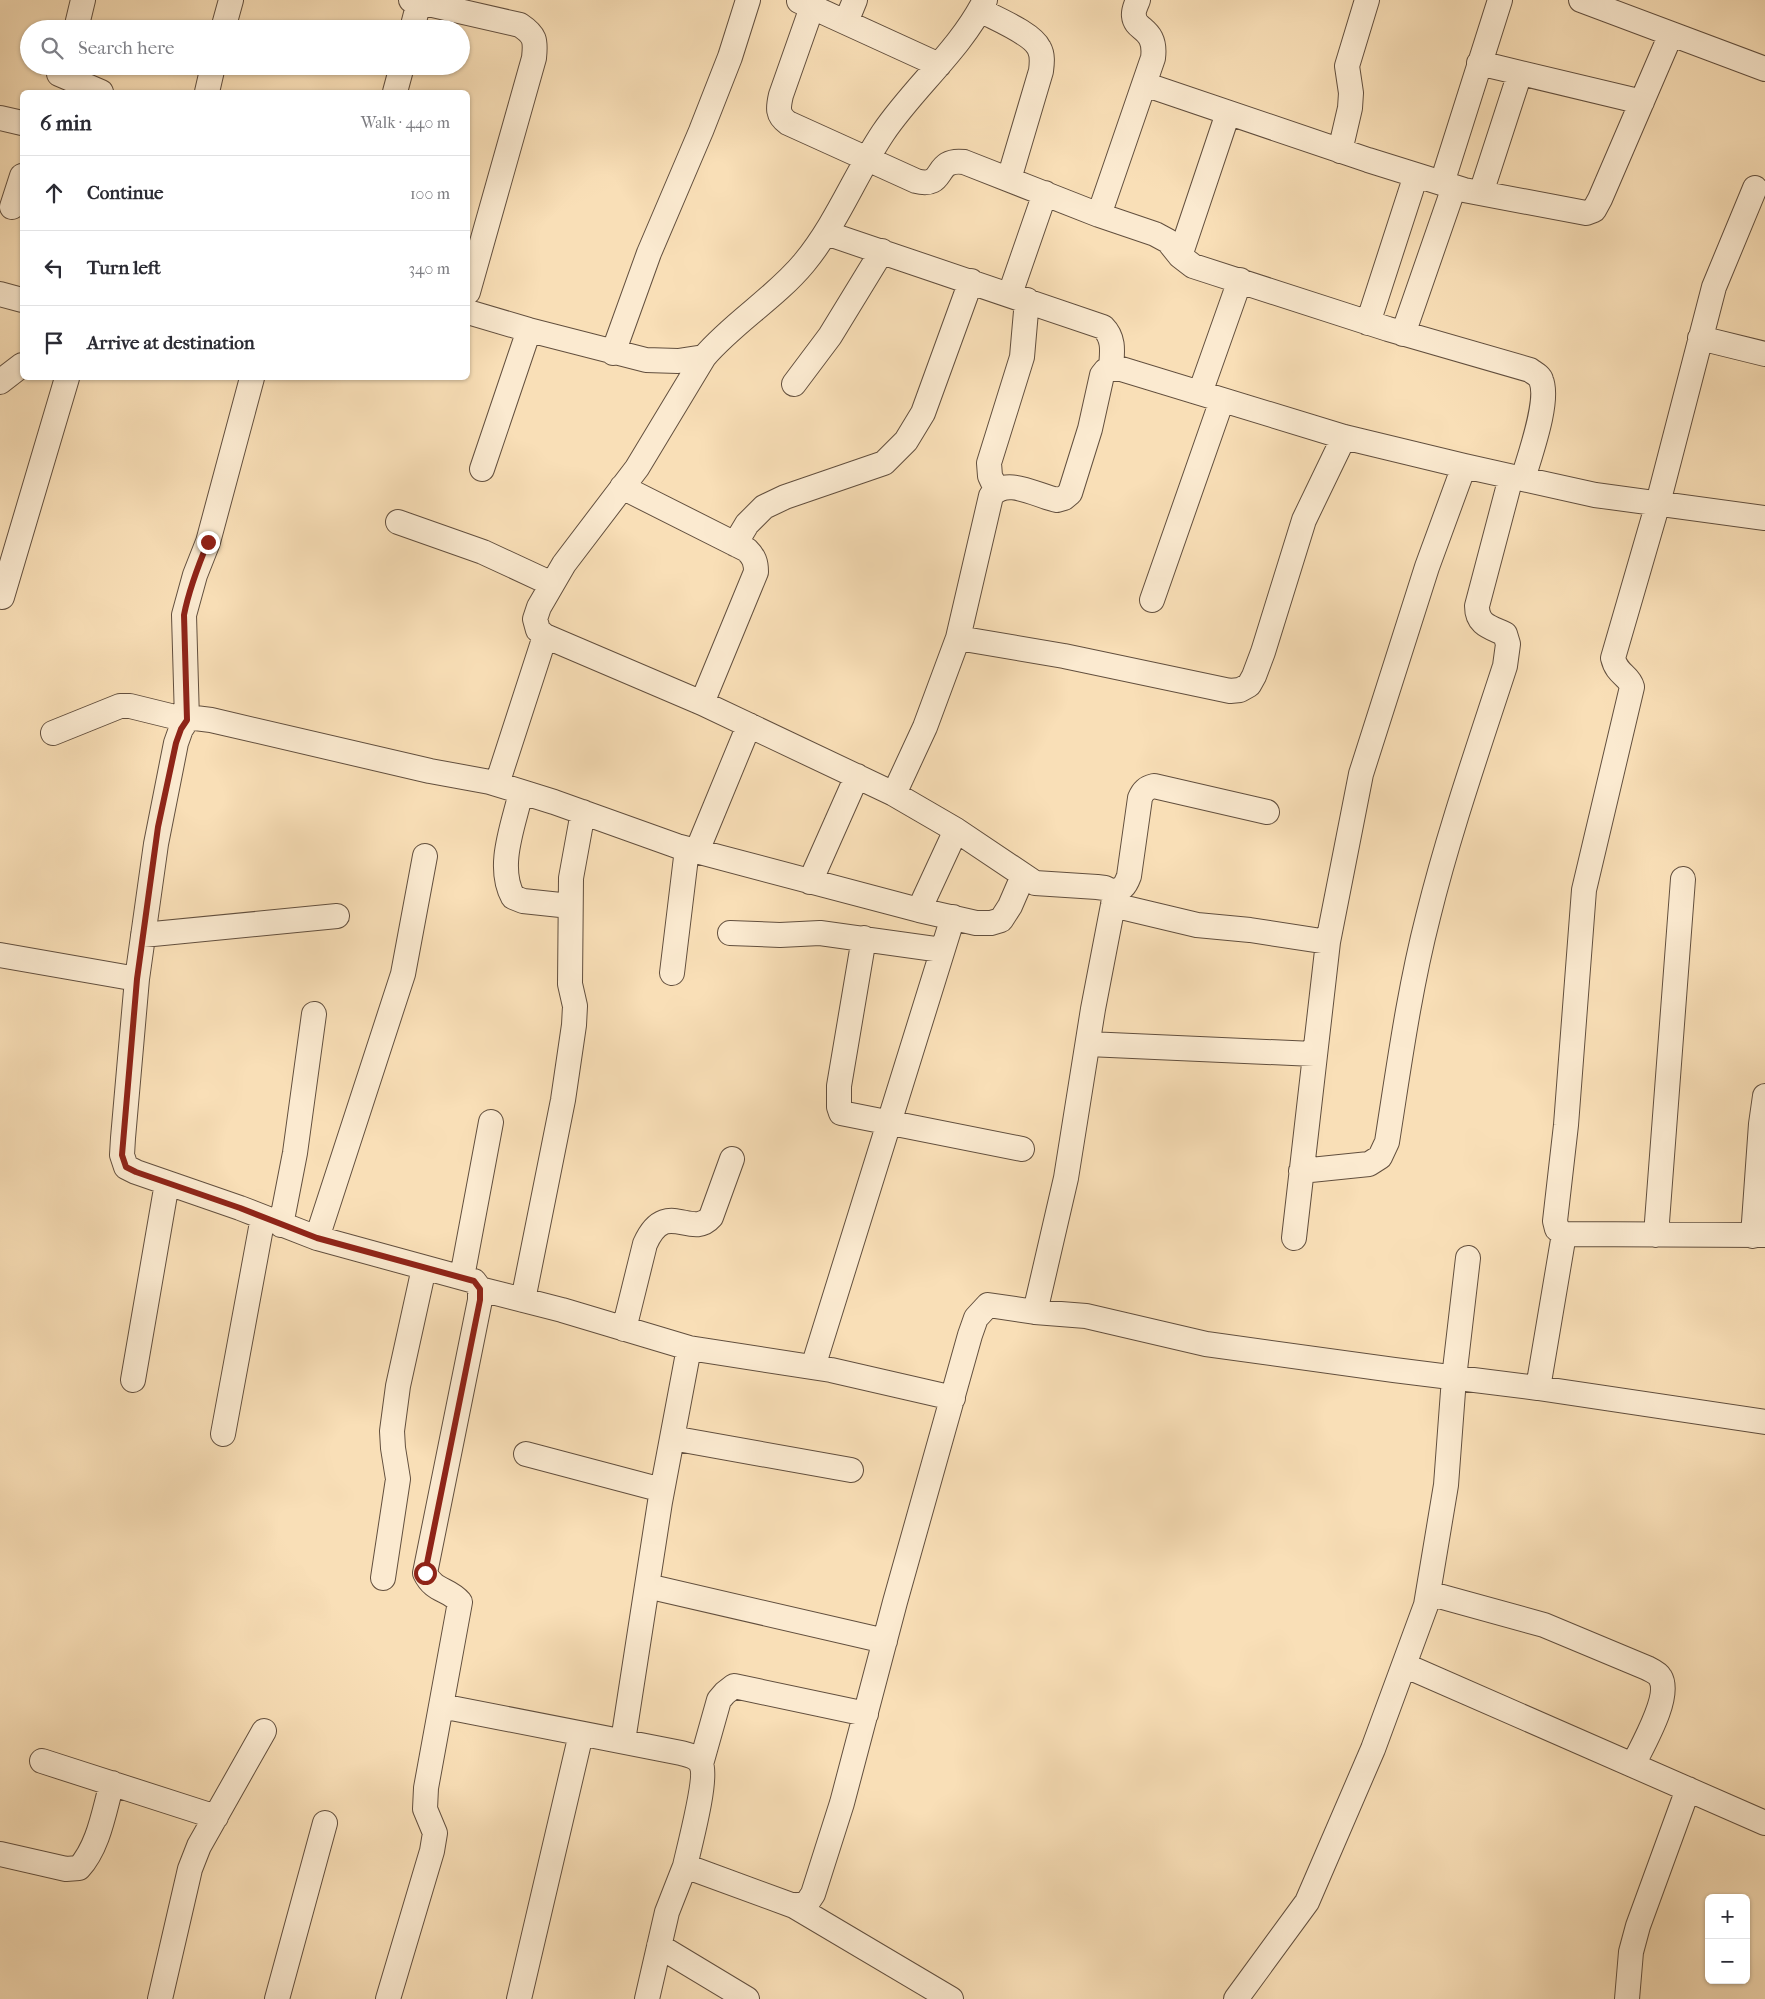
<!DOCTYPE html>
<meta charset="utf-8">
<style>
:root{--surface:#fff;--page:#f7f7f7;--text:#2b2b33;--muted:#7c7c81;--line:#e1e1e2}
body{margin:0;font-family:"IM FELL French Canon",serif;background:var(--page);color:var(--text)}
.controls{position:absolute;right:15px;bottom:15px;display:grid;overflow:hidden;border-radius:8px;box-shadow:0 1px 4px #0004}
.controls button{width:45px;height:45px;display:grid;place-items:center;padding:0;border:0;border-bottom:1px solid var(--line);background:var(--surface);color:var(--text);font:25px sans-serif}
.stop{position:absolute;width:15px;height:15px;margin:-11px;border:4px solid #8f2418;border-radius:50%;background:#fff}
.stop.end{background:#8f2418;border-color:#fff;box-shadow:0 1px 5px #0008}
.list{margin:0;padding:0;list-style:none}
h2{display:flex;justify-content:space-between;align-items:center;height:65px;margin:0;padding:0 20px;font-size:21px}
h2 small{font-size:16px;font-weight:400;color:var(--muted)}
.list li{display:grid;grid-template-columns:32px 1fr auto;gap:15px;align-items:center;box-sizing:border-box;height:75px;padding:0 20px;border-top:1px solid var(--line)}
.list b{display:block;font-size:19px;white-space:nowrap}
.list em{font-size:16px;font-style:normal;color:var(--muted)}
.icon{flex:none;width:28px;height:28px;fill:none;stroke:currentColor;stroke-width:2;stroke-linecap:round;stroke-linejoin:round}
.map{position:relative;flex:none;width:1765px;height:1999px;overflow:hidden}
.search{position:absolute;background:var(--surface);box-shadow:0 1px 4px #0004;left:20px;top:20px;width:450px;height:55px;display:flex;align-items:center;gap:12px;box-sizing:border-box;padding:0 18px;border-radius:28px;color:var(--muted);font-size:19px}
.panel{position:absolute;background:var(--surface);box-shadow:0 1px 4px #0004;left:20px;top:90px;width:450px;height:290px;border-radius:8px}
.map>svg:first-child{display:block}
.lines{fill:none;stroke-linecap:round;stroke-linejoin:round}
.minor-casing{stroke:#624f3e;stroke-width:26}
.minor{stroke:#fbead0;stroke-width:24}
.route{stroke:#8f2418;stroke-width:6}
</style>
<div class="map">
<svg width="1765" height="1999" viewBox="0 0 1765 1999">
<rect width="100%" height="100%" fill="#f9dfb7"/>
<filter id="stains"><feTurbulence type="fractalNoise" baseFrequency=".004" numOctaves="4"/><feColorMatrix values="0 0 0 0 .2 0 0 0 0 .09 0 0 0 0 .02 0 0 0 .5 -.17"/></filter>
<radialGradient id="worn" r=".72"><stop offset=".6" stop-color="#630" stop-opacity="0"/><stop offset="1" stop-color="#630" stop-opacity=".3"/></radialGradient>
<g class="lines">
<!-- minor casing -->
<g class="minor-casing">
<path id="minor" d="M411,0L520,25C535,35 536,40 534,58L468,292
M985,0C960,50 914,87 883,133C855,175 837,223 804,263C775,298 734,322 704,357L637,468L564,564L539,607L535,619L538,630L545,636L702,703L894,794L956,830L1035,883L1097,887L1105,888L1111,891L1114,898L1113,905L1093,1009L1066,1178L1035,1312
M1581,0L1765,69
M799,1L939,65
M812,7L781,95C778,108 777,115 788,123L916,181C947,189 932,158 964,162L1099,215L1155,234L1168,241L1180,256L1193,266L1388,329L1530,370C1534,373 1540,376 1541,380C1550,401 1529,457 1523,479
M980,10C994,18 1032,33 1039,48C1043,55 1042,63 1041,71L1009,179
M846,22L855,0
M76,29L83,0
M223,29L231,0
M412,29L419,2
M1479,63L1642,102
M59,74L101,92
M1144,84L1368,160L1464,190L1586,213L1594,210L1600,199L1671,34
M207,92L213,66
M395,92L402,66
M0,118L22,123
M1340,151L1350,108L1351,93L1347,66L1367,0
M1442,183L1500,0
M1755,188L1714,287L1658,503L1613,658C1617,675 1629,675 1632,687L1584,890L1566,1125L1555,1221L1557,1229L1564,1234L1765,1235
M1481,193L1520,73
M12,207L22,176
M1099,215L1153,58C1157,28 1135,31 1134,16C1133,11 1136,5 1138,0
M826,233L1103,327C1115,339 1112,353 1111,368
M1180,256L1228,113
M0,294L22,300
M1010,294L1045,193
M468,312L529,330L646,360L678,361L704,357
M1368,323L1416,175
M1403,334L1454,187
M1700,338L1765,354
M613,353L649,253L701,131L730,57L748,0
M0,382L22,365
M794,384L830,336L882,251
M1200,393L1240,280
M482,469L529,330
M622,487L747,550C754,557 756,562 756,572L702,703
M996,489L990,476L989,463L1022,357L1027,300
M398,522L483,552L552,584
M735,544L747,524L764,507L785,497L884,463L906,441L923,413L971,281
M2,597L67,378
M1152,600L1222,400
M958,638L1064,656L1230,691L1240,690L1249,685L1254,676L1263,652L1304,520L1344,437
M53,733L120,706H130L187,720L184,615L195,575L208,542L252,378
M497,784L545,636
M521,792C514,824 496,866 513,897L523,901L570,906
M894,794L925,727L958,638L991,496C1006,476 1037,496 1057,500L1064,498L1070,493L1090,429L1102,375L1106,370L1118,368L1344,437L1464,466L1595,495L1765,518
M697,851L749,725
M810,882L857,776
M1111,891C1122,890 1125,887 1129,876L1140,798C1143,791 1146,788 1154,786L1267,812
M1113,905L1197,925L1250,930L1328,942
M919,910L956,830
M730,933L780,935L820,933L942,950
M143,935L337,916
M864,938L839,1086V1107L841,1113L1022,1149
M0,955L137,979
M672,973L687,849
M1088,1044L1314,1054
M1301,1171L1369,1164L1380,1157L1387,1142C1399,1066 1409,991 1428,917C1449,832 1478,749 1505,666L1508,644L1505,634C1490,627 1477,625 1477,606L1511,477
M281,1225L295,1153L314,1014
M1656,1235L1683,879
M1753,1236L1761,1124L1765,1096
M317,1238L403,974L425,856
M1294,1238L1328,942L1361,774L1427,567L1464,466
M462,1277L491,1122
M480,1289L562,1310L689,1348L831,1370L953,1398
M523,1300L563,1100L574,1025L575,1006L570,984L571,878L583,812
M624,1329L645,1244C666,1197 691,1240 711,1217L732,1159
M813,1367L953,917
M133,1380L167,1183
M1538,1388L1564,1234
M223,1434L263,1217
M672,1438L851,1470
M526,1454L662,1490
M383,1578L398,1479L393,1448L392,1431L398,1386L424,1268
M647,1586L885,1641
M1428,1593L1544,1625L1647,1668C1651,1670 1658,1673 1660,1677C1672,1696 1642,1746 1633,1765
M1404,1665L1765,1823
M441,1706L681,1753C688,1755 697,1756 701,1764C708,1777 689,1848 685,1866
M623,1741L660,1502L689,1348
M42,1761L216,1817
M701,1764L719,1700L725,1693L734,1686L866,1714
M0,1854L66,1869L79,1868C99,1846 104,1811 112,1783
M794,1906L951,1999
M659,1946L747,1999
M160,1999L190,1869L199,1846L264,1731
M277,1999L325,1823
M388,1999L432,1851L435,1833L425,1809L426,1788L460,1602C448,1588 434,1592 425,1573L480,1300V1289L474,1281L317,1238L240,1208L136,1172L126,1167L122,1155L123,1138L137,979L156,844L176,743L181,729L187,720L195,718L211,720L430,771L490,782L554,802L677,846L919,910L976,923H991L1001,920L1010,906L1023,876
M519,1999L581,1734
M647,1999L667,1912L685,1866L794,1906L807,1903L813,1894L842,1803L895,1602L970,1335L976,1318L988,1305L1035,1312L1086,1316L1206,1344L1394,1370L1538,1388L1765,1422
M1236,1999L1307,1902L1373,1749L1426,1605L1446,1485L1454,1378L1468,1258
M1627,1999L1631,1952L1638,1926L1688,1789"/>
</g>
<!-- minor -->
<use href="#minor" class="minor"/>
</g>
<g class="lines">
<!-- route -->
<path class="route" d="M208,542C198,566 189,589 184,615L187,720L181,729L176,743L158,827L137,979L122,1155L126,1167L136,1172L240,1208L317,1238L474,1281L480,1289V1300L425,1573"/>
</g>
<rect width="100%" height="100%" filter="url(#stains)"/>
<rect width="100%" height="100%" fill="url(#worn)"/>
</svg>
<div class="controls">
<button>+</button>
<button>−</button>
</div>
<div class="stop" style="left:425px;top:1573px"></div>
<div class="stop end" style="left:208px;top:542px"></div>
<div class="search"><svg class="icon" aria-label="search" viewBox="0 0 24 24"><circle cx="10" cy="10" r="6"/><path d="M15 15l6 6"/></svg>Search here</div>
<section class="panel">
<h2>6 min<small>Walk · 440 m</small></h2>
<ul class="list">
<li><svg class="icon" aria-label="ahead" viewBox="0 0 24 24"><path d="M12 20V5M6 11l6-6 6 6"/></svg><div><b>Continue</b></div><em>100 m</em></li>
<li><svg class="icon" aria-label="left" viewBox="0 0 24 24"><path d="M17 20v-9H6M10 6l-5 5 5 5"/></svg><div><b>Turn left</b></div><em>340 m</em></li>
<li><svg class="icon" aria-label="arrive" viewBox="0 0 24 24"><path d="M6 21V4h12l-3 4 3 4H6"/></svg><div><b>Arrive at destination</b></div></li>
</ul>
</section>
</div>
